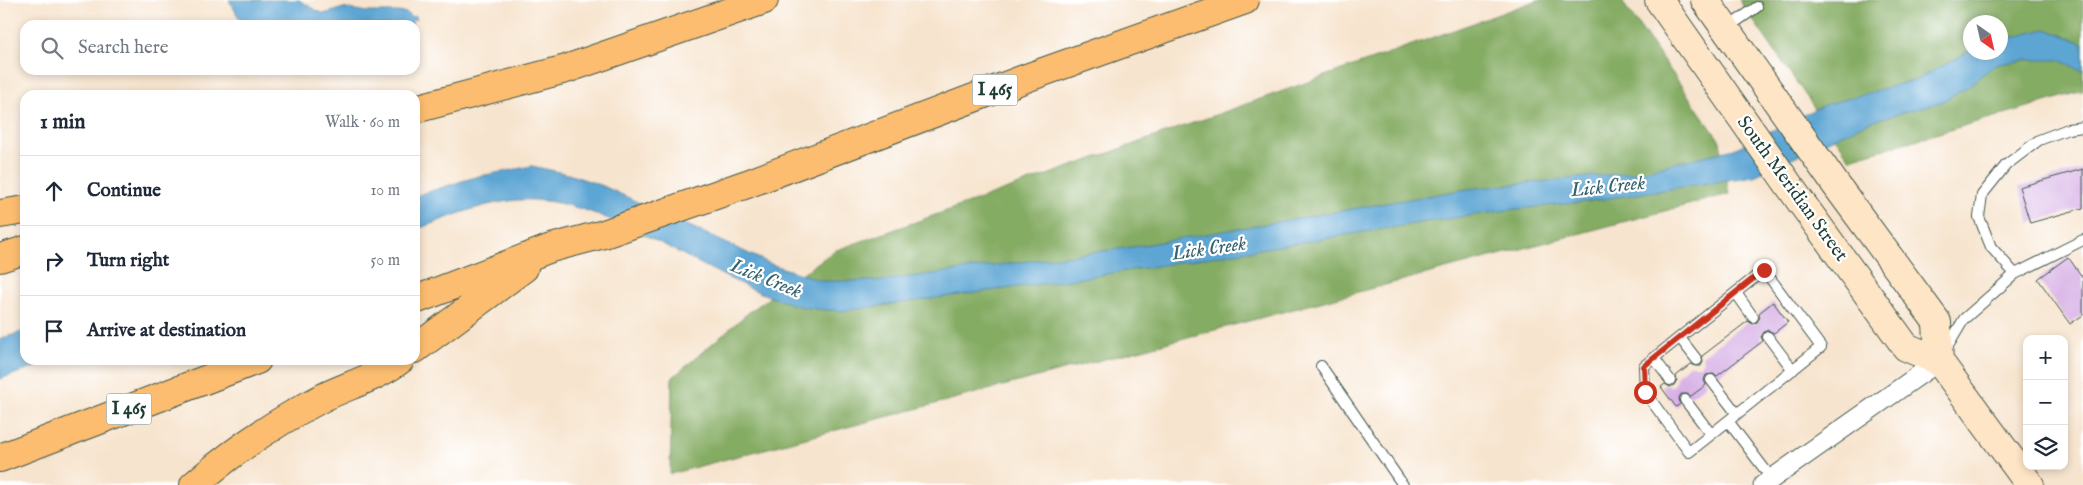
<!DOCTYPE html>
<meta charset="utf-8">
<style>
:root{--surface:#fff;--page:#f6f6f7;--text:#1f2937;--muted:#747a83;--line:#e0e1e3}
body{margin:0;font-family:"IM FELL English",serif;background:var(--page);color:var(--text)}
.controls{position:absolute;right:15px;bottom:15px;display:grid;overflow:hidden;border-radius:10px;box-shadow:0 2px 8px #0003}
.controls button{width:45px;height:45px;display:grid;place-items:center;padding:0;border:0;border-bottom:1px solid var(--line);background:var(--surface);color:var(--text);font:25px sans-serif}
.compass{position:absolute;left:1963px;top:15px;width:45px;height:45px;border-radius:50%;background:var(--surface);box-shadow:0 2px 8px #0003;rotate:146deg}
.stop{position:absolute;width:15px;height:15px;margin:-11px;border:4px solid #c8321e;border-radius:50%;background:#fff}
.stop.end{background:#c8321e;border-color:#fff;box-shadow:0 1px 5px #0008}
.list{margin:0;padding:0;list-style:none}
h2{display:flex;justify-content:space-between;align-items:center;height:65px;margin:0;padding:0 20px;font-size:21px}
h2 small{font-size:16px;font-weight:400;color:var(--muted)}
.list li{display:grid;grid-template-columns:32px 1fr auto;gap:15px;align-items:center;box-sizing:border-box;height:70px;padding:0 20px;border-top:1px solid var(--line)}
.list b{display:block;font-size:19px;white-space:nowrap}
.list em{font-size:16px;font-style:normal;color:var(--muted)}
.icon{flex:none;width:28px;height:28px;fill:none;stroke:currentColor;stroke-width:2;stroke-linecap:round;stroke-linejoin:round}
.map{position:relative;flex:none;width:2083px;height:485px;overflow:hidden}
.search{position:absolute;background:var(--surface);box-shadow:0 2px 8px #0003;left:20px;top:20px;width:400px;height:55px;display:flex;align-items:center;gap:12px;box-sizing:border-box;padding:0 18px;border-radius:15px;color:var(--muted);font-size:19px}
.panel{position:absolute;background:var(--surface);box-shadow:0 2px 8px #0003;left:20px;top:90px;width:400px;height:275px;border-radius:15px}
.map>svg:first-child{display:block}
.forest{fill:#85ac63;stroke:#52744c;fill-rule:evenodd}
.water{fill:#5da6d4;stroke:#3e7284}
.building{fill:#d6aee5}
.lines{fill:none;stroke-linecap:round;stroke-linejoin:round}
.service-casing{stroke:#3f564b;stroke-width:12}
.minor-casing{stroke:#3f564b;stroke-width:21}
.secondary-casing{stroke:#3f564b;stroke-width:30}
.motorway-casing{stroke:#3f564b;stroke-width:30}
.service{stroke:#fff;stroke-width:10}
.minor{stroke:#fff;stroke-width:19}
.secondary{stroke:#fee5c5;stroke-width:28}
.motorway{stroke:#fcbd6f;stroke-width:28}
.route{stroke:#c8321e;stroke-width:6}
.labels{text-anchor:middle;dominant-baseline:central;stroke-width:4.5;stroke-linejoin:round;paint-order:stroke}
.shield{fill:#fff;stroke:#627771;stroke-width:1}
.shield-label{font-size:18px;font-weight:bold;fill:#1f3d34}
.street-label{font-size:19px;fill:#1f3d34;stroke:#fff}
.water-label{font-size:20px;font-style:italic;fill:#35626c;stroke:#fff}
</style>
<div class="map">
<svg width="2083" height="485" viewBox="0 0 2083 485">
<rect width="100%" height="100%" fill="#fff"/>
<filter id="ink" filterUnits="userSpaceOnUse"><feTurbulence type="fractalNoise" baseFrequency=".02" numOctaves="2"/><feDisplacementMap in="SourceGraphic" scale="10" xChannelSelector="R" yChannelSelector="G"/><feConvolveMatrix kernelMatrix="1 2 1 2 8 2 1 2 1" color-interpolation-filters="sRGB"/></filter>
<filter id="wash" filterUnits="userSpaceOnUse"><feTurbulence type="fractalNoise" baseFrequency=".0096" numOctaves="4" result="noise"/><feDisplacementMap in="SourceGraphic" scale="20" xChannelSelector="R" yChannelSelector="G"/><feGaussianBlur stdDeviation="1.12" result="paint"/><feColorMatrix in="noise" values="0 0 0 0 0 0 0 0 0 0 0 0 0 0 0 0 0 1.4 0 .05"/><feComposite in="paint" operator="in"/></filter>
<g filter="url(#wash)">
<rect width="100%" height="100%" fill="#f7e4ce"/>
<!-- forest -->
<path class="forest" d="M1538,0H1621L1720,141L1729,194L670,474L672,378L748,313L834,251Z
M1739,0H2083V91L1850,159ZM1970,22H2000V52H1970Z"/>
<!-- water -->
<path class="water" d="M229,0H299L321,13H328L343,8L368,12H397L407,13L411,17L416,16L417,19L412,20V25H243Z
M2046,29L2083,43V71L2060,60H2026L1994,65L1966,88L1941,102L1868,122L1754,176L1585,202L1509,210L1426,222L1070,280L842,311C824,310 806,309 789,303C704,278 597,188 509,201C476,205 445,219 415,230V196L475,177L532,166L568,174L601,185L771,264L822,281H880L1132,247L1467,189L1637,172L1734,149L1824,105L1916,80L1970,51L2000,52L2001,40Z
M25,331V360H56L0,379V339Z"/>
<g id="blocks">
<!-- building -->
<path class="building" d="M2083,169V208L2030,223L2019,187Z
M2068,257L2083,278V315L2070,324L2038,279Z
M1773,302L1788,322L1774,333L1768,330L1764,332L1761,337L1763,341L1717,376L1713,374L1706,375L1704,380L1706,385L1691,396L1687,394H1681L1679,398L1680,404L1676,407L1661,387L1665,384L1670,387L1674,385L1677,380L1676,376L1691,364L1695,366H1701L1703,362L1702,356L1748,321L1753,324L1757,322L1760,317L1759,313Z"/>
</g>
</g>
<g filter="url(#ink)">
<use href="#blocks" fill-opacity="0" stroke="#3f564b" stroke-width="1"/>
<g class="lines">
<!-- service casing -->
<g class="service-casing">
<path id="service" d="M1727,28L1757,7
M2015,274L1991,247L1979,217L1982,195L2006,165L2039,140L2068,129L2083,127
M1736,293L1753,317
M1768,337L1793,370
M1680,338L1697,360
M1945,351L1964,319L2015,274L2083,240
M1654,358L1670,380
M1321,366L1403,485
M1711,380L1737,414
M1685,400L1711,434
M1728,421L1689,452L1645,392L1644,366L1764,270L1821,347L1728,421L1772,479"/>
</g>
<!-- minor casing -->
<g class="minor-casing">
<path id="minor" d="M1763,485L1939,361"/>
</g>
<!-- secondary casing -->
<g class="secondary-casing">
<path id="secondary" d="M1659,0L1798,198L1906,347L1939,361L2030,485
M1705,0L1836,185L1937,322L1939,361"/>
</g>
<!-- motorway casing -->
<g class="motorway-casing">
<path id="motorway" d="M415,109L566,69L764,0
M0,214L25,210
M0,258L25,250
M415,300L551,248L604,234L747,184L1029,77L1245,0
M415,349L524,268
M0,458L257,360
M194,485C233,451 278,421 324,397C349,385 378,377 400,360"/>
</g>
<!-- service -->
<use href="#service" class="service"/>
<!-- minor -->
<use href="#minor" class="minor"/>
<!-- secondary -->
<use href="#secondary" class="secondary"/>
<!-- motorway -->
<use href="#motorway" class="motorway"/>
</g>
</g>
<g class="lines" filter="url(#ink)">
<!-- route -->
<path class="route" d="M1645,392L1644,366L1764,270"/>
</g>
<g class="labels">
<!-- shield labels -->
<g class="shield">
<rect x="972.5" y="74.5" width="45" height="31" rx="4"/>
<rect x="106.5" y="393.5" width="45" height="31" rx="4"/>
</g>
<g class="shield-label">
<text x="995" y="90">I 465</text>
<text x="129" y="409">I 465</text>
</g>
<!-- street labels -->
<g class="street-label">
<text transform="translate(1792 189) rotate(54)">South Meridian Street</text>
</g>
<!-- water labels -->
<g class="water-label">
<text transform="translate(1608 187) rotate(-6)">Lick Creek</text>
<text transform="translate(1209 249) rotate(-8)">Lick Creek</text>
<text transform="translate(766 279) rotate(22)">Lick Creek</text>
</g>
</g>
</svg>
<div class="controls">
<button>+</button>
<button>−</button>
<button><svg class="icon" aria-label="layers" viewBox="0 0 24 24"><path d="M12 4l9 5-9 5-9-5zM3 14l9 5 9-5"/></svg></button>
</div>
<svg class="compass" viewBox="-18 -18 36 36"><path d="M0-13l5 13h-10z" fill="#e53935"/><path d="M0 13l5-13h-10z" fill="#747a83"/></svg>
<div class="stop" style="left:1645px;top:392px"></div>
<div class="stop end" style="left:1764px;top:270px"></div>
<div class="search"><svg class="icon" aria-label="search" viewBox="0 0 24 24"><circle cx="10" cy="10" r="6"/><path d="M15 15l6 6"/></svg>Search here</div>
<section class="panel">
<h2>1 min<small>Walk · 60 m</small></h2>
<ul class="list">
<li><svg class="icon" aria-label="ahead" viewBox="0 0 24 24"><path d="M12 20V5M6 11l6-6 6 6"/></svg><div><b>Continue</b></div><em>10 m</em></li>
<li><svg class="icon" aria-label="right" viewBox="0 0 24 24"><path d="M7 20v-9h11M14 6l5 5-5 5"/></svg><div><b>Turn right</b></div><em>50 m</em></li>
<li><svg class="icon" aria-label="arrive" viewBox="0 0 24 24"><path d="M6 21V4h12l-3 4 3 4H6"/></svg><div><b>Arrive at destination</b></div></li>
</ul>
</section>
</div>
